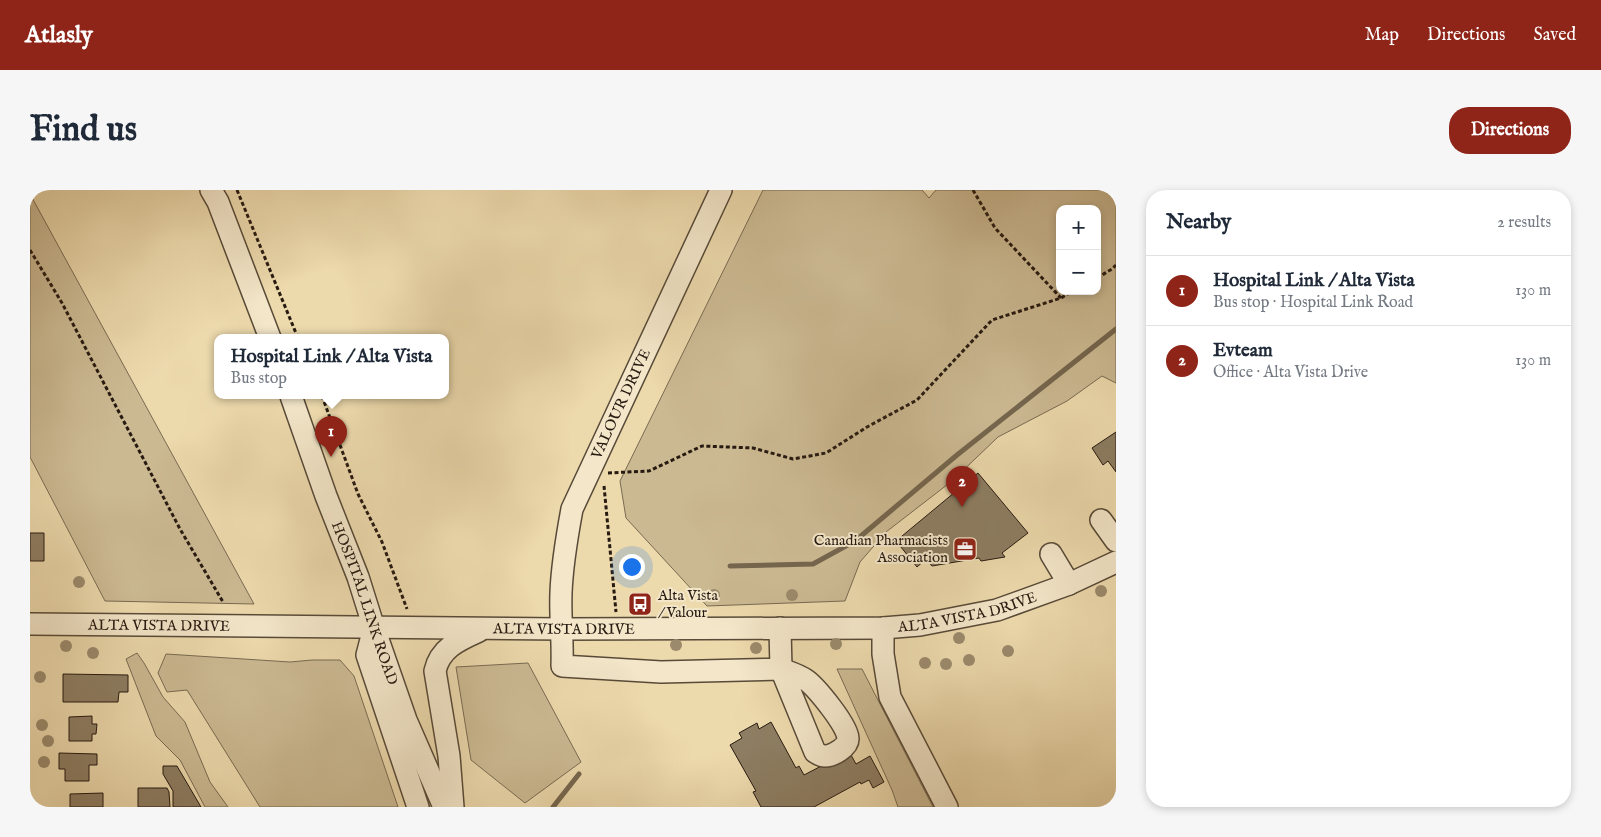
<!DOCTYPE html>
<meta charset="utf-8">
<style>
:root{--surface:#fff;--page:#f6f6f7;--text:#1f2937;--muted:#747a83;--line:#e0e1e3;--accent:#8f2418}
body{margin:0;font-family:"IM FELL English",serif;background:var(--page);color:var(--text)}
.controls{position:absolute;right:15px;top:15px;display:grid;overflow:hidden;border-radius:10px;box-shadow:0 2px 8px #0003}
.controls button{width:45px;height:45px;display:grid;place-items:center;padding:0;border:0;border-bottom:1px solid var(--line);background:var(--surface);color:var(--text);font:25px sans-serif}
.you{position:absolute;left:601px;top:376px;width:18px;height:18px;margin:-12px;border:4px solid #fff;border-radius:50%;background:#1a73e8;box-shadow:0 0 0 8px #1a73e833}
.badge{display:grid;place-items:center;width:32px;height:32px;border-radius:50%;background:var(--accent);color:#fff;font-size:16px;font-weight:700}
.pin{position:absolute;translate:-50% -41px;filter:drop-shadow(0 1px 2px #0008)}
.pin::after{content:'';position:absolute;top:26px;width:18px;height:15px;background:inherit;clip-path:polygon(0 0,100% 0,50% 100%)}
.popup{position:absolute;left:184px;top:144px;width:235px;height:65px;box-sizing:border-box;display:grid;place-content:center;border-radius:10px;background:var(--surface);filter:drop-shadow(0 1px 4px #0005);font-size:16px;white-space:nowrap;color:var(--muted)}
.popup b{font-size:19px;color:var(--text)}
.popup::after{content:'';position:absolute;left:50%;top:100%;margin-left:-10px;border:10px solid transparent;border-top-color:var(--surface)}
.list{margin:0;padding:0;list-style:none}
h2{display:flex;justify-content:space-between;align-items:center;height:65px;margin:0;padding:0 20px;font-size:21px}
h2 small{font-size:16px;font-weight:400;color:var(--muted)}
.list li{display:grid;grid-template-columns:32px 1fr auto;gap:15px;align-items:center;box-sizing:border-box;height:70px;padding:0 20px;border-top:1px solid var(--line)}
.list b{display:block;font-size:19px;white-space:nowrap}
.list p{margin:0;font-size:16px;white-space:nowrap;color:var(--muted)}
.list em{font-size:16px;font-style:normal;color:var(--muted)}
.map{position:relative;flex:none;width:1086px;height:617px;overflow:hidden;border-radius:20px}
header{display:flex;align-items:center;gap:30px;box-sizing:border-box;height:70px;padding:0 25px;background:var(--accent);color:#fff}
header strong{font-size:24px}
nav{display:flex;gap:28px;margin-inline-start:auto;font-size:18px}
.intro{display:flex;align-items:center;justify-content:space-between;box-sizing:border-box;height:120px;padding:0 30px}
h1{margin:0;font-size:35px}
.button{padding:12px 22px;border-radius:20px;background:var(--accent);color:#fff;font-size:18px;font-weight:700}
main{display:flex;gap:30px;padding:0 30px}
aside{flex:1;background:var(--surface);border-radius:20px;box-shadow:0 2px 8px #0003}
.map>svg:first-child{display:block}
.green{fill:#cbb992;stroke:#796a52;fill-rule:evenodd}
.lines{fill:none;stroke-linecap:round;stroke-linejoin:round}
.stream{stroke:#75664e;stroke-width:5}
.building{fill:#8d7d62;stroke:#271a11}
.minor-casing{stroke:#584a38;stroke-width:24}
.path{stroke:#271a11;stroke-width:3;stroke-dasharray:4 2.5;stroke-linecap:butt}
.minor{stroke:#f3e6c9;stroke-width:21}
.tree{fill:#9b8a6c}
.labels{text-anchor:middle;dominant-baseline:central;stroke-width:4;stroke-linejoin:round;paint-order:stroke}
.street-label{font-size:15px;fill:#271a11;stroke:#f3e6c9}
.poi-label{font-size:15px;fill:#271a11;stroke:#f3e6c9;text-anchor:end}
</style>
<header>
<strong>Atlasly</strong>
<nav><a>Map</a><a>Directions</a><a>Saved</a></nav>
</header>
<div class="intro"><h1>Find us</h1><a class="button">Directions</a></div>
<main>
<div class="map">
<svg width="1086" height="617" viewBox="0 0 1086 617">
<rect width="100%" height="100%" fill="#ecd9ac"/>
<filter id="stains"><feTurbulence type="fractalNoise" baseFrequency=".004" numOctaves="4"/><feColorMatrix values="0 0 0 0 .2 0 0 0 0 .09 0 0 0 0 .02 0 0 0 .5 -.17"/></filter>
<radialGradient id="worn" r=".72"><stop offset=".6" stop-color="#630" stop-opacity="0"/><stop offset="1" stop-color="#630" stop-opacity=".3"/></radialGradient>
<!-- green -->
<path class="green" d="M733,0H892L899,8L906,0H1086V193L1072,186L1037,211L968,247L922,291L856,342L830,372L815,411L677,416L596,328L590,291ZM1030,19H1067V101H1030Z
M0,4L224,414L75,411L0,267Z
M107,463L114,473L133,507L155,532L180,592L198,617H175L150,570L126,546L96,469Z
M136,464L260,472L282,470H310L324,486L368,617H230L157,500L137,502L128,483Z
M498,473L551,572L495,613L441,570L426,477Z
M807,479H832L903,617H868L862,600Z"/>
<g class="lines">
<!-- stream -->
<path class="stream" d="M700,376L783,374L825,351L927,265L1086,139
M523,617L549,584"/>
</g>
<!-- building -->
<path class="building" d="M1086,242V282L1078,271L1073,275L1062,258Z
M948,283L998,343L972,363L975,367L951,371L949,368L902,376L896,369L887,377L866,351Z
M0,343H14V371H0Z
M33,484L98,485V502H89L88,512H33Z
M62,526V534H67L66,544H62V551H39V527Z
M741,532L766,578L769,576L774,585L797,573L799,577L821,565L826,574L840,566L854,592L843,598L839,590L831,594L830,592L784,617H731L723,602L726,601L700,555L712,548L709,543L727,533L729,539Z
M29,563L67,564V575H59V591H35V579H29Z
M133,576H147L171,617H143V601L133,584Z
M108,598H137L139,602L140,617H108Z
M73,603V617H40V604Z"/>
<g class="lines">
<!-- minor casing -->
<g class="minor-casing">
<g id="minor">
<path d="M181,0L188,12L240,148"/>
<path d="M691,0L542,319C537,346 532,374 531,403C530,427 533,451 532,476L631,482L751,479L750,438"/>
<path id="s1" d="M261,206L296,306L328,387L344,438L376,530L414,617"/>
<path d="M1071,330L1086,351"/>
<path d="M1021,364L1039,394"/>
<path id="s2" d="M0,434L533,439L853,438L890,435L967,420L1039,394L1086,372"/>
<path d="M344,438L337,465L388,617"/>
<path d="M853,438V464L860,507L917,617"/>
<path d="M751,479C759,482 769,485 776,490C786,497 819,537 818,549C818,557 803,566 795,566C791,566 788,564 785,562Z"/>
<path d="M423,617L419,566L405,481C410,458 429,450 449,441"/>
</g>
</g>
<!-- path -->
<path class="path" d="M207,0L268,148
M943,0L965,38L1031,108
M0,60L32,113L150,339L193,412
M1067,88L1082,79L1086,75
M292,206L328,304L352,352L377,419
M578,283L619,281L672,256L723,258L763,269L796,263L837,237L887,210L962,130L1031,108L1043,101
M574,296L586,422"/>
<!-- minor -->
<use href="#minor" class="minor"/>
</g>
<!-- trees -->
<g class="tree">
<circle cx="49" cy="392" r="6"/>
<circle cx="1071" cy="401" r="6"/>
<circle cx="684" cy="405" r="6"/>
<circle cx="762" cy="405" r="6"/>
<circle cx="929" cy="448" r="6"/>
<circle cx="806" cy="454" r="6"/>
<circle cx="646" cy="455" r="6"/>
<circle cx="36" cy="456" r="6"/>
<circle cx="726" cy="458" r="6"/>
<circle cx="978" cy="461" r="6"/>
<circle cx="63" cy="463" r="6"/>
<circle cx="939" cy="470" r="6"/>
<circle cx="895" cy="473" r="6"/>
<circle cx="916" cy="474" r="6"/>
<circle cx="10" cy="487" r="6"/>
<circle cx="12" cy="535" r="6"/>
<circle cx="18" cy="551" r="6"/>
<circle cx="14" cy="572" r="6"/>
</g>
<!-- icons -->
<defs>
<g id="office-square" transform="scale(1.25)"><rect x="-9" y="-9" width="18" height="18" rx="4" fill="#8f2418" stroke="#f3e6c9"/><path d="M-6-3h4V-5.5h4V-3h4V5H-6ZM-1-4.5V-3h2v-1.5ZM-6 0V1H6V0Z" fill="#fff"/></g>
<g id="bus-square" transform="scale(1.25)"><rect x="-9" y="-9" width="18" height="18" rx="4" fill="#8f2418" stroke="#f3e6c9"/><path d="M-5-6H5V4H4V6H2V4H-2V6H-4V4H-5ZM-3.5-4V0h7V-4ZM-3.5 1.2v1.5H-2V1.2ZM2 1.2v1.5H3.5V1.2Z" fill="#fff"/></g>
</defs>
<g fill-rule="evenodd">
<use href="#office-square" x="935" y="359"/>
<use href="#bus-square" x="610" y="414"/>
</g>
<g class="labels">
<!-- street labels -->
<g class="street-label">
<text transform="translate(591 214) rotate(-65)">VALOUR DRIVE</text>
<text stroke="none"><textPath href="#s1" startOffset="220">HOSPITAL LINK ROAD</textPath></text>
<text stroke="none"><textPath href="#s2" startOffset="939">ALTA VISTA DRIVE</textPath></text>
<text stroke="none"><textPath href="#s2" startOffset="129">ALTA VISTA DRIVE</textPath></text>
<text stroke="none"><textPath href="#s2" startOffset="534">ALTA VISTA DRIVE</textPath></text>
</g>
<!-- poi labels -->
<g class="poi-label">
<text x="918" y="350">Canadian Pharmacists<tspan x="918" dy="17">Association</tspan></text>
<text x="628" y="405" text-anchor="start">Alta Vista<tspan x="628" dy="17">/ Valour</tspan></text>
</g>
</g>
<rect width="100%" height="100%" filter="url(#stains)"/>
<rect width="100%" height="100%" fill="url(#worn)"/>
</svg>
<div class="controls">
<button>+</button>
<button>−</button>
</div>
<div class="you"></div>
<div class="pin badge" style="left:301px;top:267px">1</div>
<div class="popup"><b>Hospital Link / Alta Vista</b>Bus stop</div>
<div class="pin badge" style="left:932px;top:317px">2</div>
</div>
<aside>
<h2>Nearby<small>2 results</small></h2>
<ul class="list">
<li><span class="badge">1</span><div><b>Hospital Link / Alta Vista</b><p>Bus stop · Hospital Link Road</p></div><em>130 m</em></li>
<li><span class="badge">2</span><div><b>Evteam</b><p>Office · Alta Vista Drive</p></div><em>130 m</em></li>
</ul>
</aside>
</main>
